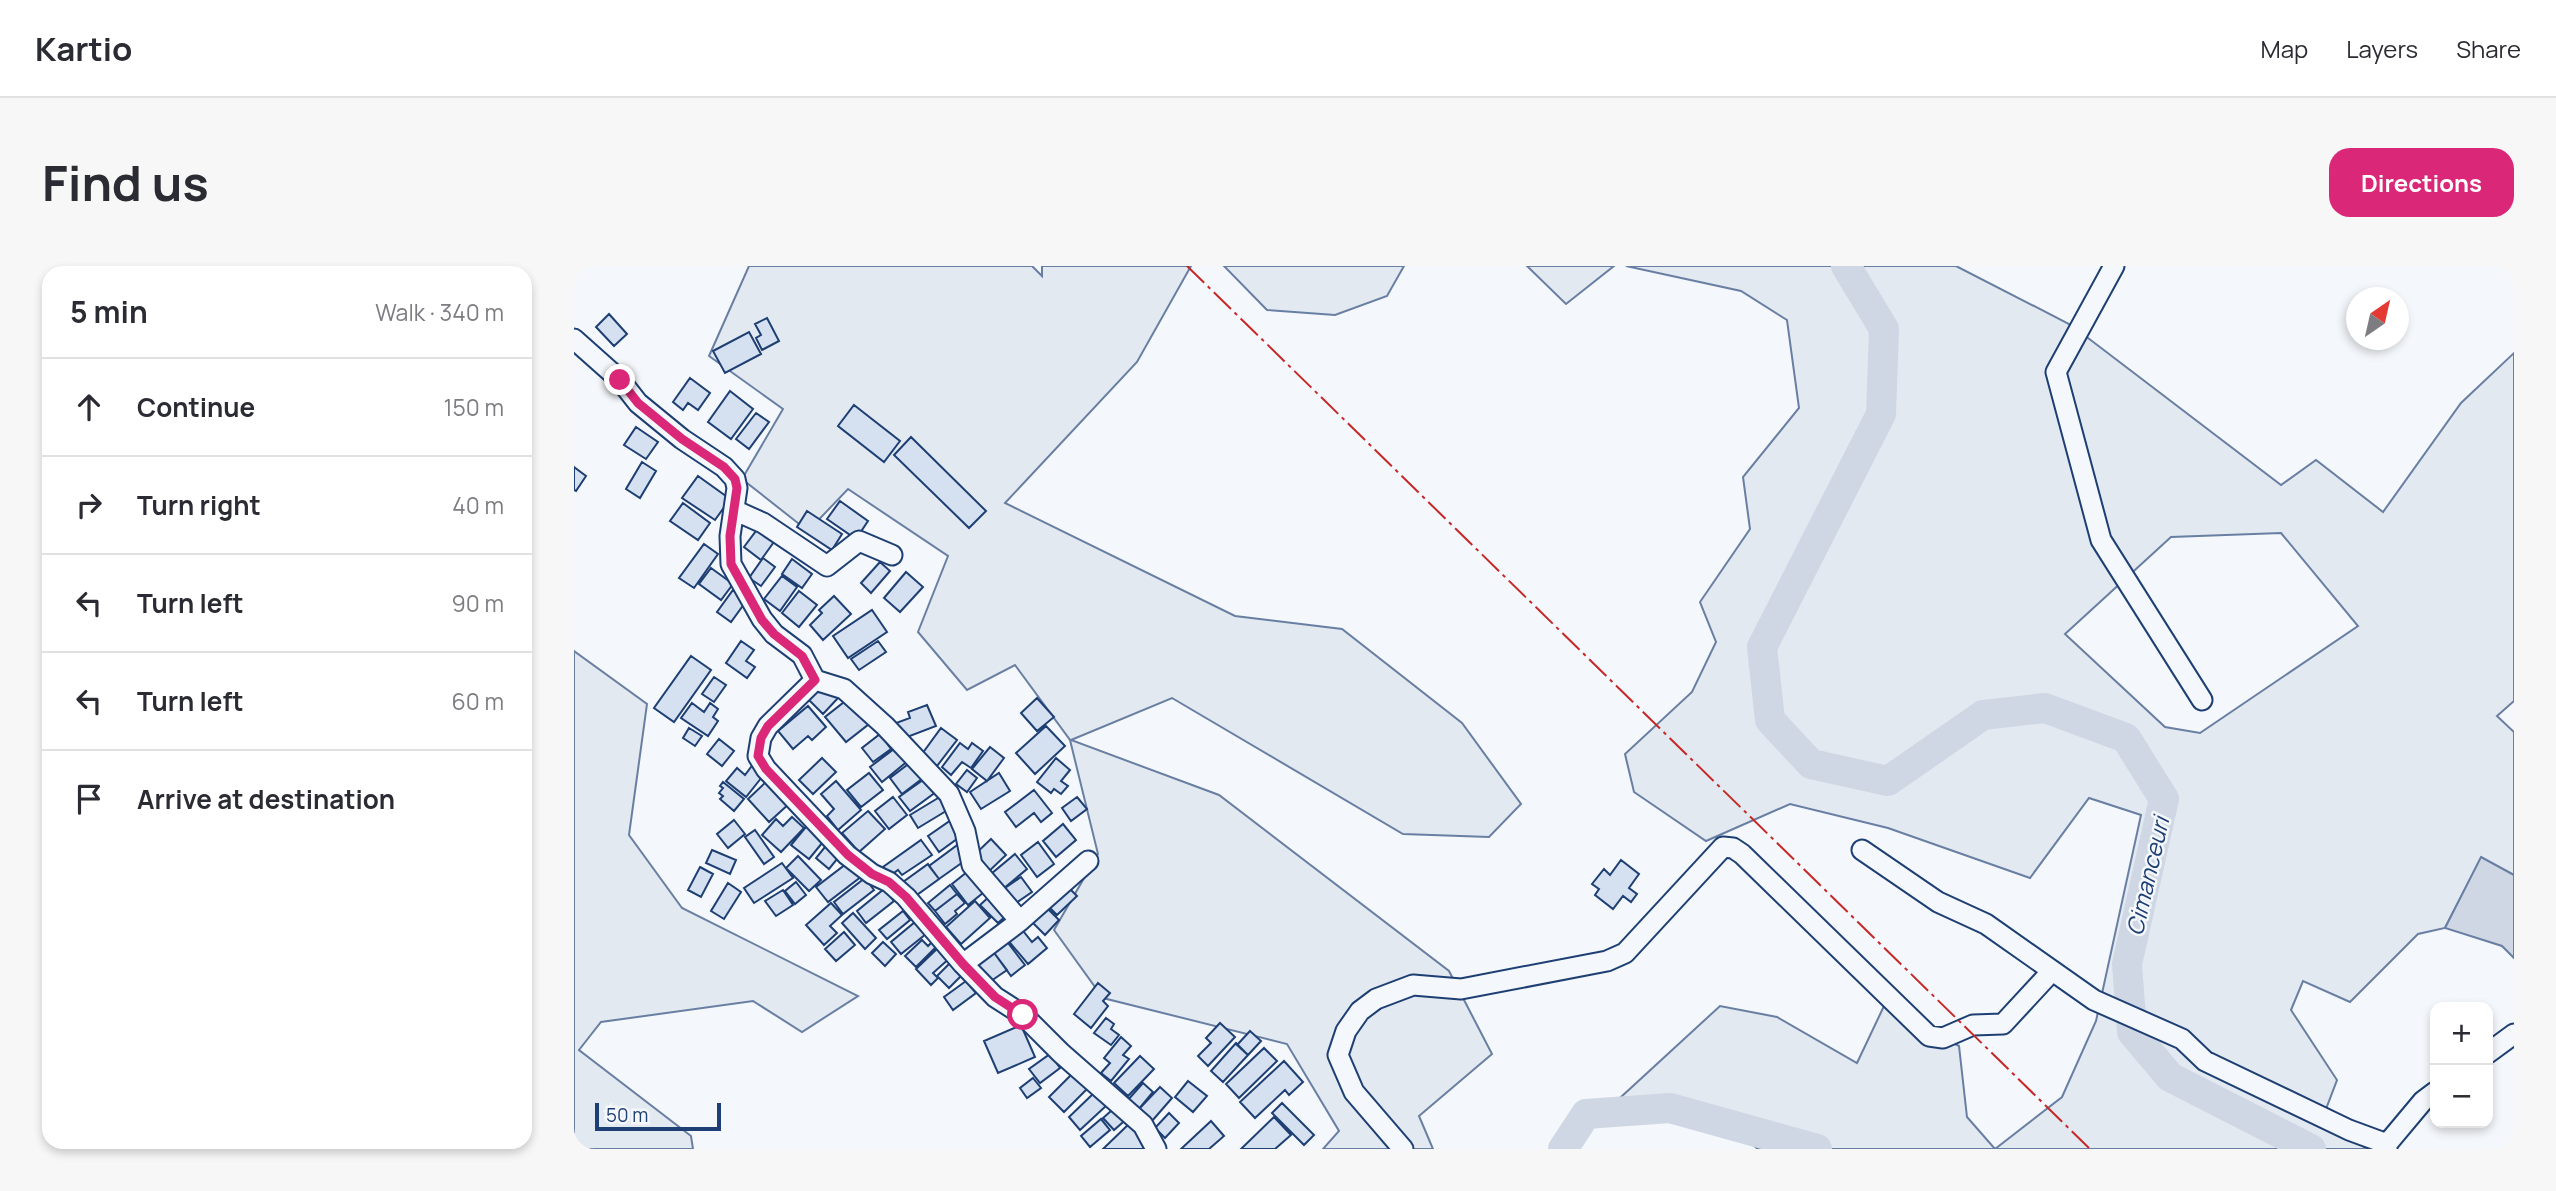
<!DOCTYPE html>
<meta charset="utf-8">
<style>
:root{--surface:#fff;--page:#f7f7f7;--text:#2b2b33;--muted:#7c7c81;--line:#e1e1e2;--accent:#db2777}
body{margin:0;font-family:Manrope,sans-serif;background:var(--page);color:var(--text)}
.controls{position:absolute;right:21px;bottom:21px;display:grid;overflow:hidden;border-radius:14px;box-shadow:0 4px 10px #0003}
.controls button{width:63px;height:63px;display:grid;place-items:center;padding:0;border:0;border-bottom:2px solid var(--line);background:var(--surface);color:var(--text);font:35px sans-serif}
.compass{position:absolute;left:1772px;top:21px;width:63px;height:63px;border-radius:50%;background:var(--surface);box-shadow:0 4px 10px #0003;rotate:34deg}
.scale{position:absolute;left:21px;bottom:18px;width:126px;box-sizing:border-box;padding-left:7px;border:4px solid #1d3f73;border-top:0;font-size:19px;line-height:24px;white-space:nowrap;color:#1d3f73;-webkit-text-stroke:5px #f4f7fb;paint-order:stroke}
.stop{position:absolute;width:21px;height:21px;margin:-16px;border:5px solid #db2777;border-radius:50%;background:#fff}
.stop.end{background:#db2777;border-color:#fff;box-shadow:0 2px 7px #0008}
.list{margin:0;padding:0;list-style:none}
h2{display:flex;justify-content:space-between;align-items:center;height:91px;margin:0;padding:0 28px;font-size:30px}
h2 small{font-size:23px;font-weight:400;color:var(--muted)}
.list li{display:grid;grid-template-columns:46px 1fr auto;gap:21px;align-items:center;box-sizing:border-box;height:98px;padding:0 28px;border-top:2px solid var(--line)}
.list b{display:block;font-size:26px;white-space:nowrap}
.list em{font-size:23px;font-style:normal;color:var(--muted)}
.icon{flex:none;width:38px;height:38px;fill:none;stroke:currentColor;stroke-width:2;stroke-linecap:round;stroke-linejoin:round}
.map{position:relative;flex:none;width:1940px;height:883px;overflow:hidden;border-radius:21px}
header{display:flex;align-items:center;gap:42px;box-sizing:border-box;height:98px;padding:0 35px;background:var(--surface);border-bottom:2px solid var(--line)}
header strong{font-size:33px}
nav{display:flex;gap:38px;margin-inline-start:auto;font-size:24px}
.intro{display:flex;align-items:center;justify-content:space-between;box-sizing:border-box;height:168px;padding:0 42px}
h1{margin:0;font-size:49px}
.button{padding:18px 32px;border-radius:21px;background:var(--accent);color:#fff;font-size:24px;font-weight:700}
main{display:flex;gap:42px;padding:0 42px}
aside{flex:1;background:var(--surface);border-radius:21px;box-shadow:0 4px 10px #0003}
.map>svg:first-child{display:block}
.green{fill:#e3e9f0;stroke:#687fa3;stroke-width:2;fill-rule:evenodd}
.water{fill:#cfd7e4;stroke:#687fa3;stroke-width:2}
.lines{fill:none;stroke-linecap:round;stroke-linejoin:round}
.river{stroke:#cfd7e4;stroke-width:30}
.building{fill:#d5e0f0;stroke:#1d3f73;stroke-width:2}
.minor-casing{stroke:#1d3f73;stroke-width:23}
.minor{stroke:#f4f7fb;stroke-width:19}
.power{stroke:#c62828;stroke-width:2;stroke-dasharray:24 5 3.5 5;stroke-linecap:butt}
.route{stroke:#db2777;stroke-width:9}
.labels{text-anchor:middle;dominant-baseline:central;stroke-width:5;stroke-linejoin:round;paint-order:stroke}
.water-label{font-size:23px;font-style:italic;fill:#1d3f73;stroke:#f4f7fb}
</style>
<header>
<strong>Kartio</strong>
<nav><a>Map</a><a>Layers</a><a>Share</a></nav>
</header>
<div class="intro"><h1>Find us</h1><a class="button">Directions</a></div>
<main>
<aside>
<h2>5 min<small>Walk · 340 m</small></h2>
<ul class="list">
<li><svg class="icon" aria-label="ahead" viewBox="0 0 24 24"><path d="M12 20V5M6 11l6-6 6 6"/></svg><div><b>Continue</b></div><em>150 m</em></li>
<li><svg class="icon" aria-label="right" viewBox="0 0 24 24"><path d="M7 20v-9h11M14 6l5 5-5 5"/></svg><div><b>Turn right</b></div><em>40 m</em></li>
<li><svg class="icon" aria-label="left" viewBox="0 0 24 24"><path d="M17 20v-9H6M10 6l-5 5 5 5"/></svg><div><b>Turn left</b></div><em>90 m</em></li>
<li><svg class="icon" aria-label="left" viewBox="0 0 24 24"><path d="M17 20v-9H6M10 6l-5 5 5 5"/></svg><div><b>Turn left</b></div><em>60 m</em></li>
<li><svg class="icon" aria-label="arrive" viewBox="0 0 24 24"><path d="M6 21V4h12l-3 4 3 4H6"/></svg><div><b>Arrive at destination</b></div></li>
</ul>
</aside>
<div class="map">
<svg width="1940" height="883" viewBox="0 0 1940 883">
<rect width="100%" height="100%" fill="#f4f7fb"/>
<!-- green -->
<path class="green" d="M175,0H458L468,10V0H617L563,96L431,237L661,350L768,363L888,457L947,538L915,571L829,568L598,432L497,474L645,529L875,705L918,788L845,850L859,883H749L765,865L713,778L529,732L480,664L524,588L496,474L441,399L393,424L344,366L374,290L274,223L234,265L168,213L209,143L135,90Z
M650,0H830L813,30L761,49L693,44Z
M953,0H1040L992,38Z
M1052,0H1382L1497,59L1707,219L1742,194L1809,246L1887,137L1940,87V435L1923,450L1940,466V609L1907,592L1871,662L1844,668L1776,736L1729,715L1717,744L1763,814L1749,851L1793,883H1184L1170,872L1034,843L1146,740L1203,751L1283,797L1310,740L1385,780L1393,851L1421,883L1488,831L1522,755L1567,549L1515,532L1456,612L1314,562L1216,538L1132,575L1060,526L1051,488L1118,426L1142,376L1126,336L1176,263L1169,211L1225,142L1213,54L1167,25ZM1707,267L1784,360L1626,467L1591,461L1491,368L1597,271Z
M0,385L73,438L55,569L108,642L284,730L228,766L179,735L27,756L5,784L117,870L119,883H0Z"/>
<!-- water -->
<path class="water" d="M1907,591L1940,609V692L1928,680L1871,662Z"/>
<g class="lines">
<!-- river -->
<path class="river" d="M1272,0L1310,63L1307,148L1188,381L1196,454L1237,498L1314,515L1409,449L1471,442L1552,472L1590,533L1553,698L1558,766L1596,811L1737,883
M989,883L1012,848L1096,842L1243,883"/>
</g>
<!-- building -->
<path class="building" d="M35,48L53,68L40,80L22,61Z
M193,52L205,75L188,84L182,72L187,69L181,58Z
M175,66L187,88L151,107L139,85Z
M116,112L136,127L124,144L114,137L109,144L99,136Z
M156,125L179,143L157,173L134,156Z
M280,139L326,175L310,196L264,160Z
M182,147L195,156L175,183L162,173Z
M62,161L84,176L72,193L50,179Z
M337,171L412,245L395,262L320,189Z
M68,196L82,205L66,232L52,223Z
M0,201L12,210L2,225L0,224Z
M124,210L156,233L141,254L108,232Z
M266,235L294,255L282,273L253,253Z
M109,237L136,257L124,274L96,255Z
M233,245L268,268L258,284L223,261Z
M185,261L202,273L187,294L170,281Z
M130,278L144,288L120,322L105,312Z
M189,292L201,301L187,320L175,312Z
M218,293L238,308L228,322L208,308Z
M306,296L316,305L297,327L287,317Z
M137,302L159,318L147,334L125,318Z
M332,306L349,321L326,346L310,332Z
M208,310L223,321L206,345L190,333Z
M159,324L173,334L157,356L143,346Z
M225,325L243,339L225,361L208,347Z
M260,330L277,348L249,374L236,359L248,347L245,344Z
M298,344L313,366L274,392L259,370Z
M167,375L180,384L172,395L181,401L173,412L152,397Z
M304,375L312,386L285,404L277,393Z
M117,390L137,404L100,456L80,442Z
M140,411L152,419L140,436L128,428Z
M250,418L264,432L249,448L235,434Z
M463,432L480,451L463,465L447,447Z
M274,433L295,458L272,476L251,451Z
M118,437L130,446L136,437L144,443L139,451L144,455L134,470L107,452Z
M353,439L362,460L328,473L322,457L336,452L334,446Z
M234,440L252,461L238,474L234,470L219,483L204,465Z
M472,460L491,480L461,508L442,487Z
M115,462L128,470L121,480L109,472Z
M367,462L383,474L363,500L348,488Z
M306,468L317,483L299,496L288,482Z
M145,473L160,485L148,500L133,488Z
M386,477L394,483L398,477L409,485L397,502L388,496L377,509L368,501Z
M324,480L335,494L308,516L296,501Z
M416,481L430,492L413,515L398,503Z
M248,492L262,506L239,528L225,514Z
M482,492L496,504L487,515L494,520L487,528L480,523L477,527L463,516Z
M337,496L349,512L328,528L316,512Z
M180,497L192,506L172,531L152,515L163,502L171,509Z
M393,504L403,512L393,526L382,518Z
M295,507L309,524L287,541L273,524Z
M425,507L436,525L407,543L396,526Z
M356,509L366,523L336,545L325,531Z
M195,513L217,536L195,556L174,533Z
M262,515L287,544L264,564L253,550L260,543L247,528Z
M149,516L170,533L160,545L146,533L149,530L145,527L149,522L146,520Z
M460,524L478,547L467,556L460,547L442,561L431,546Z
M369,529L377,542L344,562L336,549Z
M319,531L333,549L315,563L301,545Z
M503,531L513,543L497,555L488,542Z
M294,545L311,563L285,586L268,567Z
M218,551L230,562L207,586L188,569L202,553L209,560Z
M380,552L391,567L365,586L354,570Z
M160,554L171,568L154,582L143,568Z
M236,556L253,571L235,593L217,579Z
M489,558L502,574L482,591L469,575Z
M181,564L200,591L190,598L171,571Z
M417,573L432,589L411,609L398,591Z
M347,574L358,589L328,609L324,604L316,610L309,601Z
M255,576L268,587L255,603L242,592Z
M464,576L480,598L463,611L447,589Z
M386,577L396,591L365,613L355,600Z
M138,584L162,594L156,608L132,597Z
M441,588L453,603L429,623L417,608Z
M224,590L247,614L235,625L212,602Z
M1047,594L1065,608L1055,622L1063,628L1057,636L1049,630L1039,643L1021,629L1025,623L1018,618L1030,603L1036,609Z
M276,595L288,610L254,636L242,621Z
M208,597L219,612L180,637L170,622Z
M354,598L365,613L340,631L329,616Z
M126,601L139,608L127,631L114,624Z
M393,606L415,622L394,639L378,618Z
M447,611L458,626L439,639L428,624Z
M291,612L300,624L269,648L260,636Z
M222,616L232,629L221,638L211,625Z
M154,617L167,626L150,653L137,645Z
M490,617L503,630L483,649L470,636Z
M376,619L383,628L361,645L354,637Z
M310,623L320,635L292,657L283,645Z
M209,624L219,639L202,650L191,635Z
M383,628L391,637L381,645L383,648L371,658L361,645Z
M418,628L435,647L424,657L406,639Z
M401,635L416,652L387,678L372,661Z
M257,637L268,649L256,660L263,667L250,679L232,659Z
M471,640L485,654L471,669L457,655Z
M329,645L336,654L313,673L305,664Z
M279,647L302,672L291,683L268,657Z
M341,656L352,668L327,688L317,676Z
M446,661L458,676L464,671L473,682L454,698L432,672Z
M270,666L281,679L262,695L251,683Z
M431,673L451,699L437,710L418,684Z
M348,674L354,680L359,675L363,680L342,701L331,690Z
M309,676L322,688L311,700L298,687Z
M366,680L377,691L359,707L364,712L357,719L342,703Z
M418,684L433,704L417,715L402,696Z
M377,696L389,708L375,722L363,710Z
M392,715L402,727L379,744L370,731Z
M524,717L536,727L529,735L534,740L517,762L500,748Z
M532,752L540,758L537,763L545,769L537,779L520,767Z
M646,757L661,771L634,800L624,790L637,777L632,772Z
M447,759L461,791L424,807L410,775Z
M676,765L687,775L674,789L663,779Z
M547,771L557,780L549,789L555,793L537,815L527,807L536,797L530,792Z
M662,777L674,789L649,816L637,805Z
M690,782L703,795L665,832L652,818Z
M476,788L486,802L466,817L455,803Z
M566,790L580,803L554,830L540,817Z
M710,795L729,816L715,829L711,824L681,852L666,836Z
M503,803L518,818L490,846L475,831Z
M459,812L467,822L453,832L446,822Z
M614,815L633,830L619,846L601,831Z
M569,817L579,826L564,844L553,835Z
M586,821L598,832L578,855L565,843Z
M521,826L533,839L506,864L495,851Z
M708,837L740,869L730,879L698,847Z
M545,838L556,850L540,864L529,852Z
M595,847L605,857L591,872L581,862Z
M700,851L717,869L701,883H667Z
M527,853L536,864L516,881L507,870Z
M637,855L650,870L635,883H607Z
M557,856L576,876L569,883H529Z"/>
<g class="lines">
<!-- minor casing -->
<g class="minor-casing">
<path id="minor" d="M1540,0L1482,106L1527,274L1628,434
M0,73L46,114L64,137L108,173L150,201L161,213L163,222L156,270L157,298L188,353L200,368L228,389L241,414L194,460L187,472L184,490L192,503L273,589L298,608L315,616L332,631L389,698L421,731L449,749L487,787L569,859L582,883
M160,244L189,257L253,300L285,275L318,289
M241,414L270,423L311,460L375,528L391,565L398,599L446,655
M1288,584L1364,636L1412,658L1520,734L1608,773L1631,795L1775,864L1813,878
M389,698L446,655L514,595
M1914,787L1940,768
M829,883L780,826L764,789L772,765L786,745L802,733L839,719L887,723L1033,695L1051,687L1149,581L1159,582L1168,588L1355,770L1369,772L1399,759L1429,758L1478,705
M1813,883V878L1849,835L1861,826"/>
</g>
<!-- minor -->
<use href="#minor" class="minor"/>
<!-- power -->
<path class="power" d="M613,0L1516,883"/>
</g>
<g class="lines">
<!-- route -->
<path class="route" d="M46,114L64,137L108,173L150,201L161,213L163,222L156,270L157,298L188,354L200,368L228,390L241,414L194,460L187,472L184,490L192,503L274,589L298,608L315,616L332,631L389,698L421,731L449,749"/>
</g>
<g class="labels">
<!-- water labels -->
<g class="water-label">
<text transform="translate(1573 610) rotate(-77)">Cimanceuri</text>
</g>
</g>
</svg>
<div class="controls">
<button>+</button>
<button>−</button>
</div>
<svg class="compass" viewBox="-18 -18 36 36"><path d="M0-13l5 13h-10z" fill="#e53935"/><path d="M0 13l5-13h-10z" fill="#7c7c81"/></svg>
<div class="scale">50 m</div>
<div class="stop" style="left:449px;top:749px"></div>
<div class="stop end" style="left:46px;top:114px"></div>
</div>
</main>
